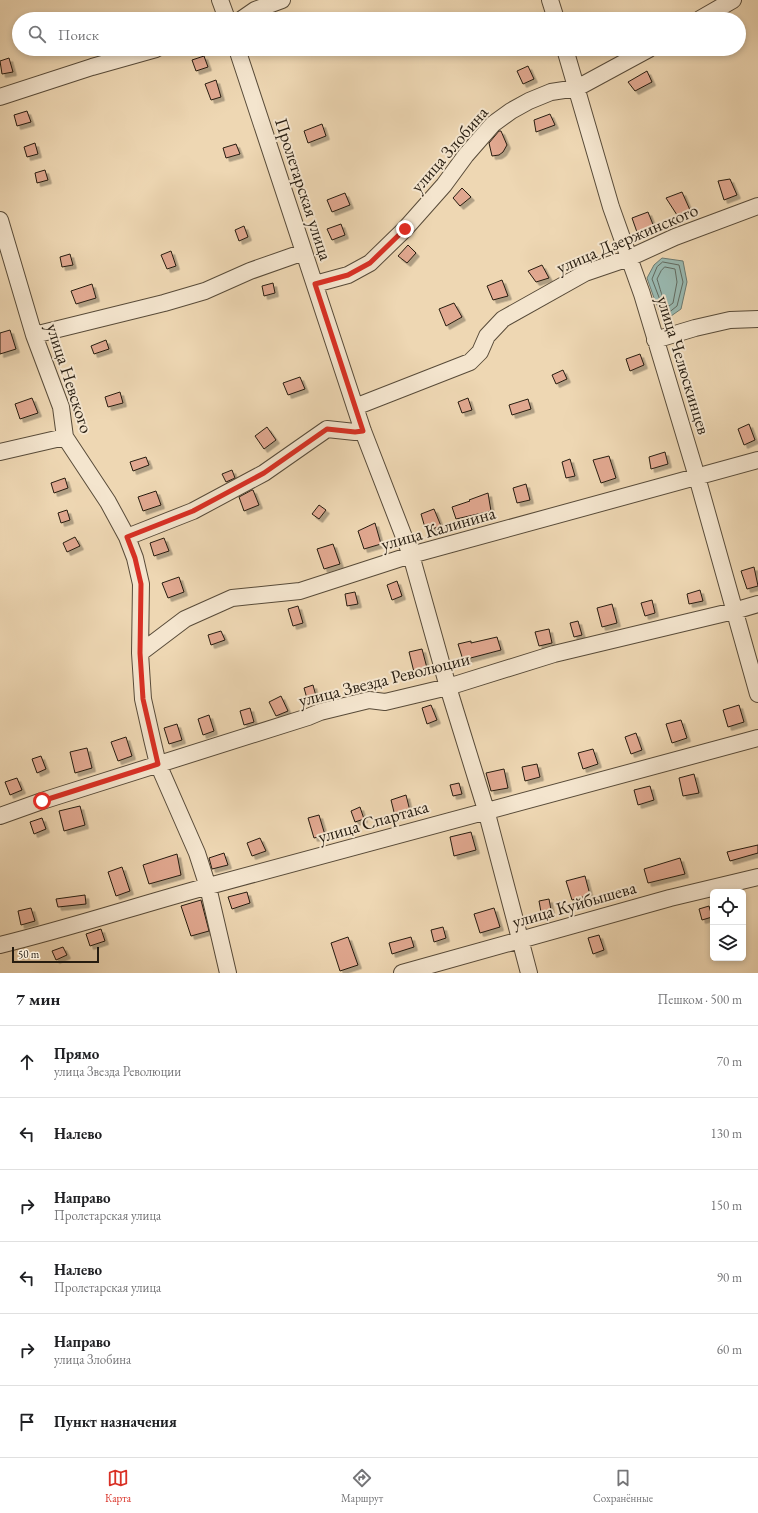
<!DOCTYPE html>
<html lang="ru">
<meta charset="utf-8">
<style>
:root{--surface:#fff;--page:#f2f2f2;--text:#202124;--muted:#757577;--line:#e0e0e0;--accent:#d93025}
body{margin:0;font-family:"EB Garamond",serif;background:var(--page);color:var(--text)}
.controls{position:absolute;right:12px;bottom:12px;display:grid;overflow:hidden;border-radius:6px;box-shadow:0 2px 6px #0003}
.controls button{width:36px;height:36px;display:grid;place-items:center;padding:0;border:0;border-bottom:1px solid var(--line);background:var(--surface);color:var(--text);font:20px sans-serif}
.scale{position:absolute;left:12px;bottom:10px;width:87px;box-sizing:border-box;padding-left:4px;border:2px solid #261c10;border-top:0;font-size:11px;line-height:14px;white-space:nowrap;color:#261c10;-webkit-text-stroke:3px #f4e5ce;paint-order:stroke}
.stop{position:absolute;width:12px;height:12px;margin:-9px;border:3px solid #d93025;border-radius:50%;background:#fff}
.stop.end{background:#d93025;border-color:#fff;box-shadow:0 1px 4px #0008}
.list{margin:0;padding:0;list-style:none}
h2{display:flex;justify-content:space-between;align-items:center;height:52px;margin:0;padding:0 16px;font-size:17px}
h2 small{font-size:13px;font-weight:400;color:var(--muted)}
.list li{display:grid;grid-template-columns:26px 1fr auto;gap:12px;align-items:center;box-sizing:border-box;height:72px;padding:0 16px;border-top:1px solid var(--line)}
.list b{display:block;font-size:15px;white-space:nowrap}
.list p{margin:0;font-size:13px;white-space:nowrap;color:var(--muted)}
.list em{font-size:13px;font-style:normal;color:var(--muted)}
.icon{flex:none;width:22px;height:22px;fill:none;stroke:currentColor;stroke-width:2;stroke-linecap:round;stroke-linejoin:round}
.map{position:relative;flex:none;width:758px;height:973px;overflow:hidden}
.search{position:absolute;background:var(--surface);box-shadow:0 2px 6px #0003;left:12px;right:12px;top:12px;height:44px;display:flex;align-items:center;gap:10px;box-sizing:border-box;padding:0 14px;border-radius:22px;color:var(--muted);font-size:15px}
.sheet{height:484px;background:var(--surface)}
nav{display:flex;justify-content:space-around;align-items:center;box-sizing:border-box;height:56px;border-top:1px solid var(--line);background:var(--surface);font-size:11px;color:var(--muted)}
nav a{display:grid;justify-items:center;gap:2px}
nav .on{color:var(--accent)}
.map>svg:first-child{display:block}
.water{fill:#99b9b1;stroke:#6b7a71}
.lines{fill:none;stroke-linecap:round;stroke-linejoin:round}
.shore{stroke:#606a60;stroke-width:1}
.building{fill:#e1a890;stroke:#261c10;filter:url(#shadow)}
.minor-casing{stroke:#584b39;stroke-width:18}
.minor{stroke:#f4e5ce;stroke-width:16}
.route{stroke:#d93025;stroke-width:5}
.labels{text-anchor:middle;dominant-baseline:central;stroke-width:4;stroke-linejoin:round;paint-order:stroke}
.street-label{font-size:18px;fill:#261c10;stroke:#f4e5ce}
</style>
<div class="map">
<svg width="758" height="973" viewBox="0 0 758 973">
<defs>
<filter id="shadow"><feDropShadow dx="3.5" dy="3.5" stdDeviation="0" flood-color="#0004"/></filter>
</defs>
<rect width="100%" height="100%" fill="#eed7b3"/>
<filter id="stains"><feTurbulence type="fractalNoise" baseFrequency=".005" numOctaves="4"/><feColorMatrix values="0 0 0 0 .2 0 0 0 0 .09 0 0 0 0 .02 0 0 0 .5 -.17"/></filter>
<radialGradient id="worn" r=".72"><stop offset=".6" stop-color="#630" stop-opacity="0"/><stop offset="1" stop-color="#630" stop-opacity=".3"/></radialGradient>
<!-- water -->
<path class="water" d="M662,258L683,261L687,282L681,309L664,321L654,298L647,278L654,265Z"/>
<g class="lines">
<!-- shore -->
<path class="shore" d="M663,262L679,265L683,282L677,306L667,314L665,313L652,279L657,267Z
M665,267L675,269L677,282L673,303L669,306C662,301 660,287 657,279L661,271Z"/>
</g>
<!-- building -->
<path class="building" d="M204,56L208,67L196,71L192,60Z
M9,58L13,72L2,74L0,61Z
M528,66L534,79L523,84L517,71Z
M647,71L652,82L635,91L628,82Z
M216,80L221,97L211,100L205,84Z
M27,111L31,122L17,126L14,115Z
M550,114L555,125L536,132L534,120Z
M322,124L326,136L308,143L304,131Z
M499,131H501L507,145L503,152L499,155L492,156L489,143Z
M35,143L38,154L27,157L24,147Z
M236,144L240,154L226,158L223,148Z
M45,170L48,180L37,183L35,173Z
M730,179L737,195L724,200L718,181Z
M462,188L471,197L460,206L453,198Z
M682,192L690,210L677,215L666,198Z
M345,193L350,205L332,212L327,200Z
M648,212L654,227L638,235L632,218Z
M341,224L345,235L332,240L327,229Z
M244,226L248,237L239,241L235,230Z
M408,245L416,253L407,263L398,256Z
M171,251L176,266L167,269L161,255Z
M70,254L73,265L62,267L60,257Z
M542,265L549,278L536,282L528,271Z
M502,280L508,296L493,300L487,286Z
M273,283L275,293L264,296L262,286Z
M92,284L96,298L76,304L71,291Z
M454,303L462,317L446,326L439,309Z
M10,330L16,349L0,354V333Z
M106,340L109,349L94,354L91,346Z
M640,354L644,365L630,371L626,359Z
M563,370L567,379L556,384L552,375Z
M300,377L305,389L288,395L283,383Z
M120,392L123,403L108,407L105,397Z
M32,398L38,413L20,419L15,404Z
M468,398L472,410L462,413L458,402Z
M528,399L531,409L512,415L509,405Z
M749,424L755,440L744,445L738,429Z
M267,427L276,440L264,449L255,436Z
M665,452L668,464L651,469L649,457Z
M609,456L616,478L601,483L593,460Z
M146,457L149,465L133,471L130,462Z
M570,459L575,476L566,478L562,462Z
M232,470L235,478L226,482L222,474Z
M65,478L68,488L54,493L51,483Z
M526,484L530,500L517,503L513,488Z
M252,490H253L259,505L244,511L239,497Z
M156,491L161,505L143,511L138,497Z
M488,493L491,511L456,519L452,507L470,501L469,500Z
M319,505L326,510L319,519L312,514Z
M434,509L441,526L426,531L421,514Z
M67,510L70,520L61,523L58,513Z
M375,523L381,544L364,549L358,531Z
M75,537L80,546L67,552L63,543Z
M164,538L169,551L154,556L150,543Z
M333,544L340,564L324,569L317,549Z
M754,567L758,586L747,589L741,571Z
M179,577L184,592L168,598L162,583Z
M397,581L402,596L392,600L387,585Z
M700,590L703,601L689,604L687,594Z
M355,592L358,604L347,606L345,594Z
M652,600L655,613L645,616L641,603Z
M612,604L617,623L602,627L597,608Z
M298,606L303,623L293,626L288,609Z
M578,621L582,635L574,637L570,623Z
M549,629L552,643L539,646L535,632Z
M221,631L225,640L211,645L208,635Z
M497,637L501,650L463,660L458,644L471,641V643Z
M422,649L427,668L414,672L409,652Z
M313,685L317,700L308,702L304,688Z
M281,696L288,711L276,716L269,702Z
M431,705L437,720L427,724L422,708Z
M739,705L744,722L728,727L723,710Z
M250,708L254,722L244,725L240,711Z
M209,715L214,731L203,735L198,719Z
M681,720L687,738L672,743L666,724Z
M177,724L182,740L169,744L164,728Z
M636,733L642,750L631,754L625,737Z
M126,737L132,756L118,761L111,742Z
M87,748L92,768L75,773L70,752Z
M593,749L598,764L583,769L578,753Z
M41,756L46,769L37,773L32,759Z
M537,764L540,777L525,781L522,767Z
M504,769L508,788L491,791L486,773Z
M694,774L699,793L683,796L679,778Z
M17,778L22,790L10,795L5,782Z
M459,783L462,794L453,796L450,785Z
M650,786L654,800L638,805L634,790Z
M406,795L410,811L395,816L391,800Z
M80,806L85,825L64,831L59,811Z
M360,807L364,819L355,822L351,811Z
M319,815L325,835L314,838L308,818Z
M42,818L46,829L34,834L30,822Z
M471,832L476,850L454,856L450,837Z
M260,838L266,851L252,856L247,843Z
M758,845V853L730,861L727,852Z
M224,853L228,865L212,869L209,858Z
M177,854L181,875L149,884L143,865Z
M680,858L685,874L648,883L644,869Z
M122,867L130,891L116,896L108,872Z
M585,876L590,895L572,900L566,881Z
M247,892L250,903L232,909L228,897Z
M85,895L86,904L58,907L56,899Z
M549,899L551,910L541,912L539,901Z
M201,900L209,931L191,936L181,906Z
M709,906L712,917L702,920L699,909Z
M31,908L35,921L21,925L18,911Z
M494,908L500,927L480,933L474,914Z
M443,927L446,938L434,942L431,930Z
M101,929L105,941L90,946L86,934Z
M599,935L604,950L593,954L588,938Z
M348,937L358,965L340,971L331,943Z
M411,937L414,947L392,954L389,943Z
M63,947L67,955L56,960L52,951Z"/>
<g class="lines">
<!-- minor casing -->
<g class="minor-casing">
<path id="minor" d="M220,0L227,19
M550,0L556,19
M242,19L255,10L282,0
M700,19L733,0
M237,49L363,431L411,555L448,687L486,810L529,973
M565,49L611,207L642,294L697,477L758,694
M0,97L92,67L156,49
M0,220L34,335L61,407L65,437L108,502L127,537L135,558L141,584L140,653L143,699L152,739L158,764L197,853L208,887L228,973
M315,284L348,275L370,263L405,229L444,185L466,155L493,124L511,111L529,101L551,92L577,88L649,49
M34,335L164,303L205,291L250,271L304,252
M655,340L695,328L730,320L758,319
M355,407L470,362L480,352L487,336L503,319L585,273L629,258L675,237L758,206
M0,452L65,437
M127,537L193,511L264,473L327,429L355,432L363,431
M140,653L185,619L232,598L300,591L411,555L758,460
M0,816L42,801L308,717L320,712L369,700L385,702L448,687L554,654L734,611L758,604
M0,945C70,928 139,905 209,886C392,836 575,787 758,738
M402,973L670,898L758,877"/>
</g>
<!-- minor -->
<use href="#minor" class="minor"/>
</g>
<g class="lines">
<!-- route -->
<path class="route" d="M42,801L158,764L143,699L140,653L141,584L135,558L127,537L193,511L264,473L327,429L355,432L363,431L315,284L348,275L370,263L405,229"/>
</g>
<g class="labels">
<!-- street labels -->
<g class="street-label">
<text transform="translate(449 149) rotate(-49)">улица Злобина</text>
<text transform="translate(304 189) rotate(72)">Пролетарская улица</text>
<text transform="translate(627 238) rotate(-23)">улица Дзержинского</text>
<text transform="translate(684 365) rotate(73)">улица Челюскинцев</text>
<text transform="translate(70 378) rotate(72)">улица Невского</text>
<text transform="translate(438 528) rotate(-16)">улица Калинина</text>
<text transform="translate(384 679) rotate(-14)">улица Звезда Революции</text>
<text transform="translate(373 821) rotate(-16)">улица Спартака</text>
<text transform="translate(574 904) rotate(-16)">улица Куйбышева</text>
</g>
</g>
<rect width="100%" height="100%" filter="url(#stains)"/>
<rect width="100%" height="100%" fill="url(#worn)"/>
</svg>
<div class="controls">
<button><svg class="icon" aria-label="locate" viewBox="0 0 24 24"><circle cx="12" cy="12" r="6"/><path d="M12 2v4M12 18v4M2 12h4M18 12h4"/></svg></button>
<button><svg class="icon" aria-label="layers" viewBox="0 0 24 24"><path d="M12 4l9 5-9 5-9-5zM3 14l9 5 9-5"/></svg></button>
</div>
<div class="scale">50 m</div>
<div class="stop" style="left:42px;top:801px"></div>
<div class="stop end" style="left:405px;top:229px"></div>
<div class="search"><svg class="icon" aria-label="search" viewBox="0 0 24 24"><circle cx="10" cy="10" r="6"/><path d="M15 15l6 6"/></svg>Поиск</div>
</div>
<section class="sheet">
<h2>7 мин<small>Пешком · 500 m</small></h2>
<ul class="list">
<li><svg class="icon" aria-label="ahead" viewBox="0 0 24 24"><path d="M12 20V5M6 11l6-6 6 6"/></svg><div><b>Прямо</b><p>улица Звезда Революции</p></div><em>70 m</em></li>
<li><svg class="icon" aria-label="left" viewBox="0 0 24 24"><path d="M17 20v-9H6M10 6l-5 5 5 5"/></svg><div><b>Налево</b></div><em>130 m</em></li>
<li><svg class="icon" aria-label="right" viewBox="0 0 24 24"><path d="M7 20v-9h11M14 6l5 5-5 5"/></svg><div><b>Направо</b><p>Пролетарская улица</p></div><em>150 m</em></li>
<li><svg class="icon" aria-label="left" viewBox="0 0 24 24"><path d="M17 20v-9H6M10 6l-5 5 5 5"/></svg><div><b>Налево</b><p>Пролетарская улица</p></div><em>90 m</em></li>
<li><svg class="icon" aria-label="right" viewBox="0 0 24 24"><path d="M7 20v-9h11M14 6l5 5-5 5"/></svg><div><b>Направо</b><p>улица Злобина</p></div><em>60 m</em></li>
<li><svg class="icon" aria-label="arrive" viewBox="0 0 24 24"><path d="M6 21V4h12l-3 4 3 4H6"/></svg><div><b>Пункт назначения</b></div></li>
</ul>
</section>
<nav>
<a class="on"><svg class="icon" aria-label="map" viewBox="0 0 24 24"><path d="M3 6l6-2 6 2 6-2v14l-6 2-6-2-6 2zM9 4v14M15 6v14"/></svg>Карта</a>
<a><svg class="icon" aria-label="directions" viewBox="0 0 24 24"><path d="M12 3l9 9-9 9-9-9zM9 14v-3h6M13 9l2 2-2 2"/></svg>Маршрут</a>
<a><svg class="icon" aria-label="saved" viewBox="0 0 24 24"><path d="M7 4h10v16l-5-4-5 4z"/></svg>Сохранённые</a>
</nav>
